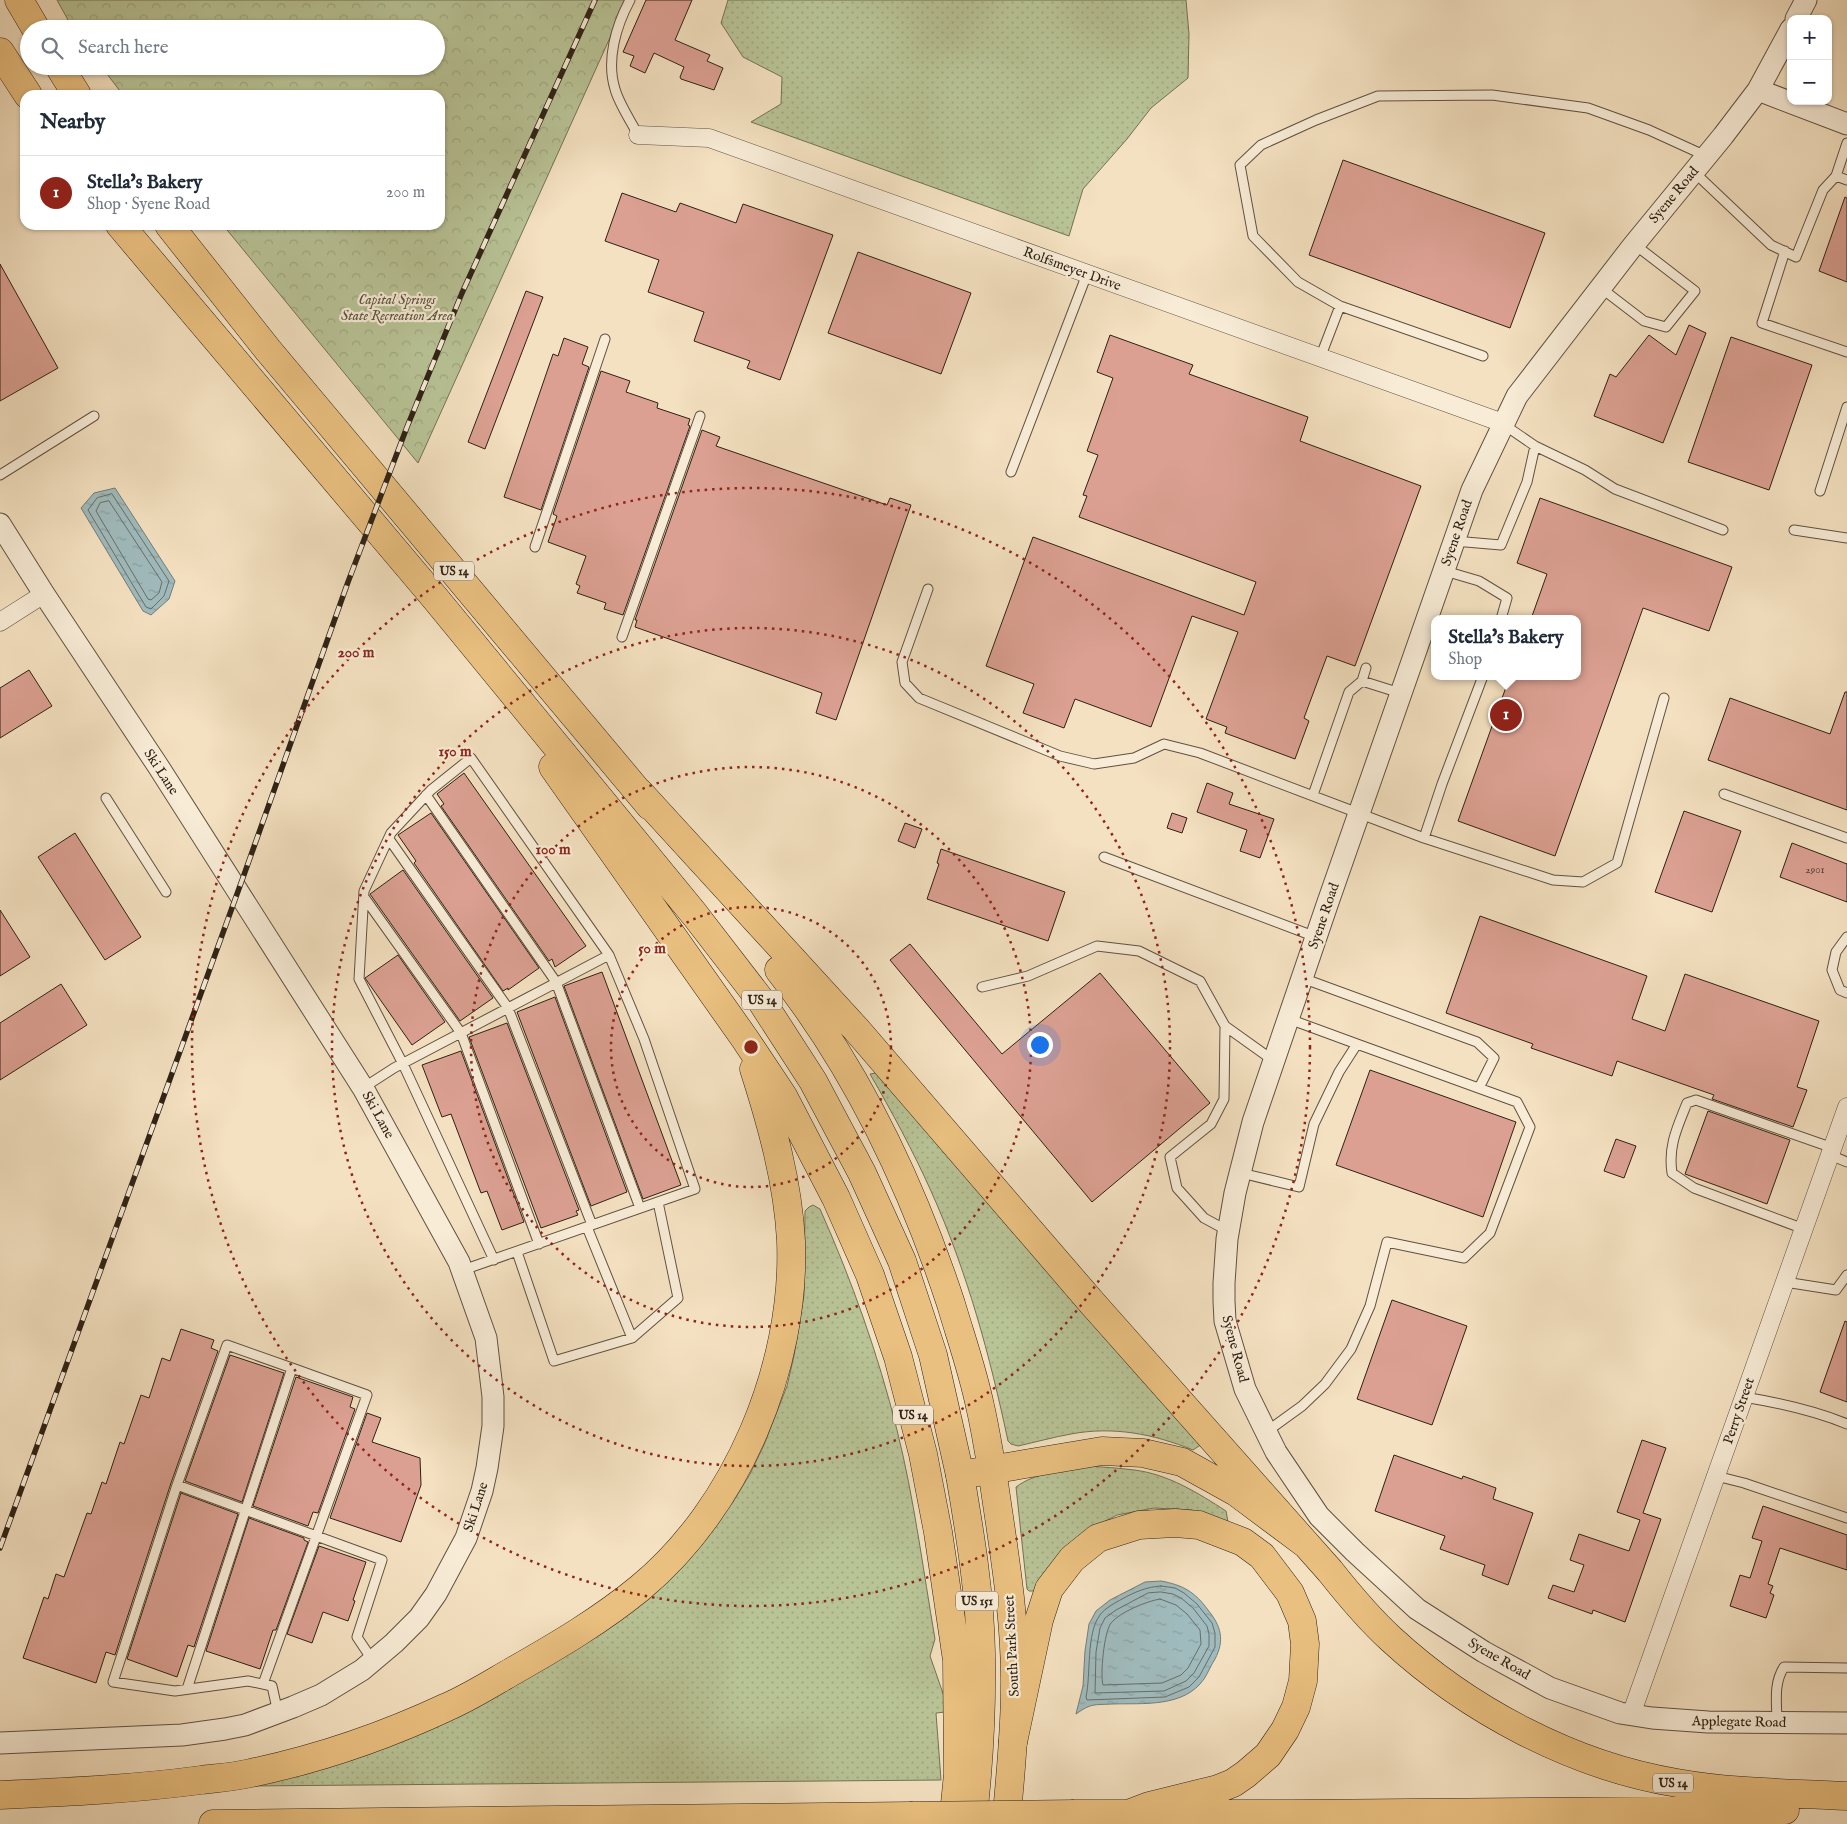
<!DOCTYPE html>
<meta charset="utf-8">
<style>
:root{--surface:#fff;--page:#f6f6f7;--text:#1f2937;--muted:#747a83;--line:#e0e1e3;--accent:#8f2418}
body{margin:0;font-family:"IM FELL English",serif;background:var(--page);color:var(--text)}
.controls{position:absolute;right:15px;top:15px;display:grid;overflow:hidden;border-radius:10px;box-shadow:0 1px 4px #0004}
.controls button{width:45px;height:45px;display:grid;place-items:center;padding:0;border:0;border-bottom:1px solid var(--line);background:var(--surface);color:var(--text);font:25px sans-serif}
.you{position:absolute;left:1039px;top:1044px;width:18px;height:18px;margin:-12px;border:4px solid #fff;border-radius:50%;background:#1a73e8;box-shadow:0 0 0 8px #1a73e833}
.badge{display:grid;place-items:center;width:32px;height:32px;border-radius:50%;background:var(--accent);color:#fff;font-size:16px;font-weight:700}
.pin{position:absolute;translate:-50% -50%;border:2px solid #fff;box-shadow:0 1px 5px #0006}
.popup{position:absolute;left:1431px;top:615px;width:150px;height:65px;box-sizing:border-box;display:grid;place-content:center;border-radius:10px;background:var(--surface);filter:drop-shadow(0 1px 4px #0005);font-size:16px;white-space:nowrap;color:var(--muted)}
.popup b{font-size:19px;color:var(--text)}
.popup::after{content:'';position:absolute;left:50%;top:100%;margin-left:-10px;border:10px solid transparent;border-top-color:var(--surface)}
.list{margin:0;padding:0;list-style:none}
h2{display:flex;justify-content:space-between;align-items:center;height:65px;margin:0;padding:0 20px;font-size:21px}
h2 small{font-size:16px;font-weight:400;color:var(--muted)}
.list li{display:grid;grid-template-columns:32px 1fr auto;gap:15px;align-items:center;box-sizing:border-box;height:75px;padding:0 20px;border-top:1px solid var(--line)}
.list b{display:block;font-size:19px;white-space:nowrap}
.list p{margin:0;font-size:16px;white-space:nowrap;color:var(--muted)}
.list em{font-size:16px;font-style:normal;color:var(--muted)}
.icon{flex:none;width:28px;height:28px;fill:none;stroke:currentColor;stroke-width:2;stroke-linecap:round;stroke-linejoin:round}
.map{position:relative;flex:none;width:1847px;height:1824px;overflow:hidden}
.search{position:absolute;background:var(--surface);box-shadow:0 1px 4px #0004;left:20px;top:20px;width:425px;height:55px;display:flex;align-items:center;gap:12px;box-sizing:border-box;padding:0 18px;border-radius:28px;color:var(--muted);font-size:19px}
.panel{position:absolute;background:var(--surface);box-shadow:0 1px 4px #0004;left:20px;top:90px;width:425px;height:140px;border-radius:15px}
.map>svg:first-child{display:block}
.grass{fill:url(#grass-dots);stroke:#737256}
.park{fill:url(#park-crowns);stroke:#737256}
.water{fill:url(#water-ripples);stroke:#727d7a}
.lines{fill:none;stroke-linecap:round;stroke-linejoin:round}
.shore{stroke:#676e69;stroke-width:1}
.building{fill:#dba092;stroke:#2e2115}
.service-casing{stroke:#605140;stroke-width:11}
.minor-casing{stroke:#605140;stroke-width:19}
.tertiary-casing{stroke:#605140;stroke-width:23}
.primary-casing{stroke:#2e2115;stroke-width:29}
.motorway-casing{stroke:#2e2115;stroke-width:29}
.service{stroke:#f8ecd7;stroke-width:9}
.minor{stroke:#f8ecd7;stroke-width:18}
.tertiary{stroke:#f8ecd7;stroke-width:21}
.primary{stroke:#eac080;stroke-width:28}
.motorway{stroke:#eac080;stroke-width:28}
.rail-casing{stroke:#2e2115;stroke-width:5.5}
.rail{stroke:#f8ecd7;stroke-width:4;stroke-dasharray:11;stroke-linecap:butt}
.motorway-bridge-casing{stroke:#2e2115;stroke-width:29;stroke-linecap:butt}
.motorway-bridge{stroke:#eac080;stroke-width:28}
.ring{fill:none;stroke:#8f2418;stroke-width:2.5;stroke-dasharray:2.5 5}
.labels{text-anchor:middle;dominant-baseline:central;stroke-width:4.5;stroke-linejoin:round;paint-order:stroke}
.number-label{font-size:11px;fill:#594134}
.shield{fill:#f8ecd7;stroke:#6b5e4f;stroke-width:1}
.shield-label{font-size:12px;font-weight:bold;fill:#2e2115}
.street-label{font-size:14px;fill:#2e2115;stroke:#f8ecd7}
.park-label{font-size:14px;font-style:italic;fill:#57523c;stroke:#f8ecd7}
.centre{fill:#8f2418;stroke:#f8ecd7;stroke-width:2.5}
.ring-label{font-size:15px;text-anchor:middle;font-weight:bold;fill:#8f2418;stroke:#f8ecd7;stroke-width:4.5;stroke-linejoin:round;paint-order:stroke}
</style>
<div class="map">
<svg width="1847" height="1824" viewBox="0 0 1847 1824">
<defs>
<pattern id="grass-dots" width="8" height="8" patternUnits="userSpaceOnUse" patternTransform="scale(1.25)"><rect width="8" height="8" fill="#b8c396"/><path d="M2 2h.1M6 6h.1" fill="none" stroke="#9ea780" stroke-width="1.8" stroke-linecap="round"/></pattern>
<pattern id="park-crowns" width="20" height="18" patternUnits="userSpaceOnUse" patternTransform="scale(1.25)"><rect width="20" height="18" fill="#b8c396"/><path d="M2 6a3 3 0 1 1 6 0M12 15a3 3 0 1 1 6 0" fill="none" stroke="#9ea780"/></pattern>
<pattern id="water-ripples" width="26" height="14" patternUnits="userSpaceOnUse" patternTransform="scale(1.25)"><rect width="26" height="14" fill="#a0bbbd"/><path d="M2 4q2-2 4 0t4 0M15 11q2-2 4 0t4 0" fill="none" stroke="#8aa0a2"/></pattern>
</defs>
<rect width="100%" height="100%" fill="#f4e1c1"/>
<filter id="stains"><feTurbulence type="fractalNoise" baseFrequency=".004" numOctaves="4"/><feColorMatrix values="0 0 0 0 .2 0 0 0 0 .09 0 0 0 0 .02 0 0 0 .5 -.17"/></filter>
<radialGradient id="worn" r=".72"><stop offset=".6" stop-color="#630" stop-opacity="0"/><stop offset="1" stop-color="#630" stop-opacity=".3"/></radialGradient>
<!-- grass -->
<path class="grass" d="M728,0H1186L1189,34L1188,78L1151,108L1127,139L1083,189L1069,236L751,122L781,104L782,77L743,57L721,23Z
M876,1073L1202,1444L1193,1450C1154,1434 1113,1426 1071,1434C1054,1437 1036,1442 1018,1446L1011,1444L1008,1441C990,1356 967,1271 931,1191C913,1151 892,1112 870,1074Z
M813,1205L820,1209C852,1281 878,1354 897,1430C914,1498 923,1569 935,1639L930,1656L946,1702V1712L936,1713L941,1780L249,1786L485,1702L569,1654L694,1553L733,1502L750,1474L764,1445L787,1386L794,1356L804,1295L805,1211L809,1207Z
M1087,1466C1103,1467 1118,1468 1134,1470C1168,1474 1198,1493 1226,1511L1228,1522L1192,1510L1154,1508L1117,1515L1084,1532L1034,1591H1029L1027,1589L1016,1487C1036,1472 1063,1471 1087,1466Z"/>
<!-- park -->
<path class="park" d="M57,0H627L418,463L223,225H440V95H123L101,66H436V29H73Z"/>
<!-- water -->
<path class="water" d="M115,488L175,581L169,599L151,615L143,611L81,508L94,493Z
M1161,1581C1183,1585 1195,1592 1208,1610C1221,1626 1225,1640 1215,1659C1211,1665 1208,1673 1204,1679C1184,1708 1142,1703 1112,1704C1094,1705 1091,1703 1076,1714L1083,1686L1085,1651L1089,1624L1096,1611L1110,1600L1145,1582Z"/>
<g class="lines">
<!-- shore -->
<path class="shore" d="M112,494L169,581L164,596L151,609L146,607L88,510L97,498Z
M109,501L162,582L159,593L151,600L148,599L96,511L100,503Z
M1161,1586L1175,1588L1184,1593L1197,1604L1212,1623L1215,1633V1647L1199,1677L1189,1687L1165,1697L1087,1700L1086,1697C1091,1675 1086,1633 1100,1615C1105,1608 1115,1603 1122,1599C1135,1592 1146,1587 1161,1586Z
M1161,1592L1173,1594L1181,1598L1193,1608L1207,1626L1209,1634V1646L1194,1673L1186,1681L1164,1691L1095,1693L1096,1652L1100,1628L1105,1618L1116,1610L1148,1593Z
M1160,1599L1176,1605L1187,1614L1200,1630L1201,1644L1188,1668L1181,1675L1162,1683L1103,1685C1100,1675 1104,1632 1111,1623C1120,1612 1147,1601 1160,1599Z"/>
</g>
<!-- building -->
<path class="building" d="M646,0H692L675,40L710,55L707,61L723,68L714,90L681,79L680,77L684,67L654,53L645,73L630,66L634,56L623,52Z
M1343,160L1545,233L1510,328L1309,255Z
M622,193L676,212L680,203L736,223L743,204L833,235L780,380L747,368L750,361L694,341L704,312L648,292L659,260L605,241Z
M1845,197L1847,198V282L1819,271Z
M858,252L971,293L941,374L828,333Z
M0,264L58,368L0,401Z
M526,291L543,297L485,449L468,442Z
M1689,325L1706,333L1663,443L1594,416L1610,374L1616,377L1649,335L1676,355Z
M1110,335L1193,365L1189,374L1308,417L1300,441L1421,486L1355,666L1327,656L1304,718L1309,721L1295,759L1225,733L1227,727L1206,719L1238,632L1192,616L1151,727L1075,699L1064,728L1023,713L1034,684L986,666L1033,537L1244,615L1256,582L1079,517L1087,496L1083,495L1098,455L1087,451L1113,378L1097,372Z
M1731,337L1812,365L1769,490L1688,462Z
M564,338L588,347L582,364L589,367L541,510L504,497L553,354L558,356Z
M601,371L630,381L626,392L658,403L657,408L690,419L688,425L690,426L623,615L604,609L606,603L577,593L580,586L576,584L586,556L548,542L557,516L553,514Z
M702,430L720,437L716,446L887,505L890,498L911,505L836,720L816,713L822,693L635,627L637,620H635Z
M1540,498L1732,567L1709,631L1643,608L1555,856L1458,821L1510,676H1577V619H1531L1547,574L1517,563Z
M29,670L52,706L0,738V688Z
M1845,692H1847V810L1708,760L1730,698L1830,734Z
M464,773L586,946L555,967L552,959L549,961L441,806L444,804L437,794Z
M1207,783L1233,793L1229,804L1274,819L1260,858L1240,851L1247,830L1197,812Z
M1684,811L1741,831L1712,912L1655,892Z
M431,813L539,968L508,990V988L503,991L414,863L416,861L398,835Z
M1172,813L1187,818L1182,833L1167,828Z
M905,823L922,829L915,848L898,841Z
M75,833L141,937L105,960L38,857Z
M1792,843L1847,864V902L1780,877Z
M941,849L1065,892L1048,941L927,899L939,864L937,863Z
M403,870L493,998L460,1021L370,894Z
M0,910L30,957L0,976Z
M1480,916L1647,976L1632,1019L1665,1031L1685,974L1819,1021L1797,1087L1807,1090L1793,1127L1712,1099L1714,1095L1617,1061L1612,1076L1531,1048L1533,1044L1446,1013Z
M910,944L1002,1054L1100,973L1210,1103L1092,1202L890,960Z
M398,955L445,1022L412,1045L365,978Z
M602,972L681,1185L643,1199L564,986Z
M61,984L87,1025L0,1080V1023Z
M555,997L627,1192L591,1206L517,1012Z
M507,1023L579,1210L576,1211L578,1215L541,1228L469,1037Z
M461,1051L524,1222L502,1230L487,1191L481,1193L451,1114L442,1117L422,1065Z
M1370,1070L1516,1122L1483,1217L1336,1165Z
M1708,1111L1790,1140L1767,1204L1685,1174Z
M1616,1139L1636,1146L1624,1178L1604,1171Z
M1392,1300L1467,1326L1432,1425L1357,1399Z
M1845,1321L1847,1322V1402L1820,1392Z
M181,1329L214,1340L211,1348L218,1351L171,1483L115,1655L106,1652L96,1683L23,1658L44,1597L48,1599L56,1574L64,1577L87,1513L91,1514L102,1482L106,1484L120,1442L124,1444L141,1395L149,1398L162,1358L170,1361Z
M230,1355L284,1373L242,1502L185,1481Z
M296,1377L353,1397L350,1407L355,1409L318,1513L313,1512L308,1526L253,1506Z
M367,1413L381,1418L372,1442L420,1458L421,1485L401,1542L330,1518Z
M1642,1440L1666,1448L1643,1513L1661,1519L1625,1622L1593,1610L1592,1614L1548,1598L1553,1585L1574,1592L1584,1565L1570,1560L1579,1534L1629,1551L1640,1520L1617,1512Z
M1394,1455L1462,1479L1463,1476L1496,1488L1493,1499L1533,1513L1508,1585L1482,1575L1485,1565L1440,1549L1445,1536L1375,1511Z
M181,1493L238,1514L194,1647L188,1645L177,1677L127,1659Z
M1763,1506L1847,1535V1570L1780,1548L1768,1584L1773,1586L1770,1593L1774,1595L1766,1618L1730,1606L1740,1575L1750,1578L1762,1541L1752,1538Z
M249,1518L304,1538V1540L308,1542L276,1630H273L260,1669L206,1651Z
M319,1546L366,1562L353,1600L355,1601L348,1621L323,1612L312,1643L287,1634Z"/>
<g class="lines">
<!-- service casing -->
<g class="service-casing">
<path id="service" d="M630,0C616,26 606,60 615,89C619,104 631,121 638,135
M1847,143L1836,176L1847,180
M1694,172L1771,245L1796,257L1823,190L1836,176
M1785,251L1762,323L1847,352
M1601,288L1644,321L1666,327L1695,291L1634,244
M1340,306L1483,356
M1320,358L1340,306L1298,282L1253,236L1240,165L1261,145L1316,120L1378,96L1492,95L1588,108L1649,130L1706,156
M1503,424L1535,446L1585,470L1615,489L1723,530
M1011,472L1087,274
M0,475L94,416
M1820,491L1847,407
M1794,530L1847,538
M1454,541L1501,545L1527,482L1535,446
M535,547L605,339
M1445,571L1479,581L1507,598L1501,619
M928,589L902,662L905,683L919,698L1060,756L1094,764L1134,758L1164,744L1200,753L1424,838L1442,784L1483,676
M622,637L700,416
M1366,668L1362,681L1400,693
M1724,794L1847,838
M426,795L556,982L640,1208
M1313,795L1349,692L1362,681
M106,798L166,892
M1424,838L1553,880L1583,882L1617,863L1664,698
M389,839L508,1008L592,1225
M1104,857L1316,937
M364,897L461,1033L539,1244
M1847,937L1836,952L1832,970L1840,990L1847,993
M1302,978L1477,1042L1494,1058L1479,1088
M982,987L1028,976L1097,946L1139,951L1200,981L1225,1026L1274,1061
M1225,1026L1224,1099L1211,1124L1170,1157L1177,1188L1204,1218L1228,1231
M363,1088L394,1068L609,955L644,1039L695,1189L463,1270
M1830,1155L1847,1162
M1241,1173L1299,1187L1314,1124L1339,1072L1357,1044L1289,1019
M587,1227L632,1338
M1804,1229L1694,1188L1672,1173C1668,1146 1677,1128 1687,1103L1696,1100L1833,1148
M517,1252L554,1361L632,1338L678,1298L658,1202
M494,1260L403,1064L359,979L364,891L391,833L431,790L471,758L609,955
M1785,1282L1836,1290L1847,1275
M1744,1397C1780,1403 1813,1410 1847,1424
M1266,1432L1302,1406L1325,1384L1351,1349L1370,1306L1387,1242L1464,1258L1490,1233L1530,1127L1517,1102L1357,1044
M1716,1476L1744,1483L1847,1518
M177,1485L227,1345L292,1368
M187,1689L292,1368L367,1395L263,1684
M278,1713L272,1686L248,1681L175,1691L113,1682L177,1485L382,1560L357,1637L373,1661
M1777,1723C1777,1703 1773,1684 1784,1667L1847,1668"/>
</g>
<!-- minor casing -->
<g class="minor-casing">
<path id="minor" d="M638,135L709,138L1503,423
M0,622L44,594
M1631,1715L1847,1107"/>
</g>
<!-- tertiary casing -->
<g class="tertiary-casing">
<path id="tertiary" d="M1796,19L1806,0
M1791,29L1758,90L1723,136L1632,247L1517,396L1472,490L1327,905L1253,1122L1235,1193L1227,1239L1224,1283V1301L1225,1321L1245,1389L1276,1452L1319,1516L1355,1552L1417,1609L1484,1652L1550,1688L1620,1713L1652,1718L1708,1722L1847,1723
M1758,90L1847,124
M0,524L44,594L158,766L363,1088L459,1262L486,1338L493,1397V1426L487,1468L482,1491L466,1538L436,1594L419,1618L394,1643L362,1670L321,1695L293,1707L245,1725L225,1729L182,1735L0,1743"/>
</g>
<!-- primary casing -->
<g class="primary-casing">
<path id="primary" d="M992,1469C1002,1541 1016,1615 1015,1688C1015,1733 1010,1779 1006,1824
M960,1475C970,1534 980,1593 981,1653C982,1710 979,1767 972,1824"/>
</g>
<!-- motorway casing -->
<g class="motorway-casing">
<path id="motorway" d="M19,0L36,29
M0,52L28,95
M59,66L77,95
M120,225L435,598L695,915L762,1002L813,1081L862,1173L902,1261L933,1355L960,1475L1102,1451L1143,1453L1182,1462L1236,1492L1307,1545
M169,225L268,350L650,806
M553,767L745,1039L783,1096L836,1198L870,1275L898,1357L923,1454L938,1532L957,1660L958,1774L953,1824
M639,792L856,1029L1093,1304L1330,1571C1349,1595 1368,1618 1391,1639C1468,1710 1573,1766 1677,1783C1733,1793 1791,1793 1847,1796
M779,970C857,1069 912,1185 951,1304C961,1338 973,1372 980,1406C985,1427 988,1448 992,1469
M1013,1742L1039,1620L1049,1589L1072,1559L1098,1538L1139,1525L1175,1523L1199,1525L1243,1542L1262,1556L1290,1593L1302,1621L1305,1644L1303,1681L1296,1707L1285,1730L1268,1755L1246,1774L1233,1783L1218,1789L1149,1806L1128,1814
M0,1795C67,1792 134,1789 201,1780C217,1778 234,1777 251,1773C318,1759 385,1736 447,1707C470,1697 492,1683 513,1671C557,1646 601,1620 640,1588C737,1508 796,1366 791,1241C788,1183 772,1125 754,1069
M1074,1814H1293L1785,1810
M213,1824L910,1816"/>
</g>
<!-- service -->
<use href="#service" class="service"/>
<!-- minor -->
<use href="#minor" class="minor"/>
<!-- tertiary -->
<use href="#tertiary" class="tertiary"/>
<!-- primary -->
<use href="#primary" class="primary"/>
<!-- motorway -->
<use href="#motorway" class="motorway"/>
<!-- rail casing -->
<g class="rail-casing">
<path id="rail" d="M0,1548L245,872L348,582L407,427L462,293L595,0"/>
</g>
<!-- rail -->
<use href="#rail" class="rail"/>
<!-- motorway-bridge casing -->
<g class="motorway-bridge-casing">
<path id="motorway-bridge" d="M910,1816L1074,1814"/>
</g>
<!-- motorway-bridge -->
<use href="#motorway-bridge" class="motorway-bridge"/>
</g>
<!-- distance rings -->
<g class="ring">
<circle cx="751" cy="1047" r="140"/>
<circle cx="751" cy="1047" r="280"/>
<circle cx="751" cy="1047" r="419"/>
<circle cx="751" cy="1047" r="559"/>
</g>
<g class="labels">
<!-- number labels -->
<g class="number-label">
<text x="1815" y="870">2901</text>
</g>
<!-- shield labels -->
<g class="shield">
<rect x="434" y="561.5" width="40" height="19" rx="4"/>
<rect x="742" y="990.5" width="40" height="19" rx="4"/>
<rect x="893" y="1405.5" width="40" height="19" rx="4"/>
<rect x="956" y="1591.5" width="42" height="19" rx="4"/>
<rect x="1653" y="1773.5" width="40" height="19" rx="4"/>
</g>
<g class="shield-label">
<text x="454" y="571">US 14</text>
<text x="762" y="1000">US 14</text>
<text x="913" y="1415">US 14</text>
<text x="977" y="1601">US 151</text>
<text x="1673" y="1783">US 14</text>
</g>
<!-- street labels -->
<g class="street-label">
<text transform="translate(1674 195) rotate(-50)">Syene Road</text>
<text transform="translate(1072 269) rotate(20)">Rolfsmeyer Drive</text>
<text transform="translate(1457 533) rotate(-71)">Syene Road</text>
<text transform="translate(161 772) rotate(57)">Ski Lane</text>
<text transform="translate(1324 916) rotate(-71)">Syene Road</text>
<text transform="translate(378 1115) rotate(61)">Ski Lane</text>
<text transform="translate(1235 1349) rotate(75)">Syene Road</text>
<text transform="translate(1739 1411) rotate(-71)">Perry Street</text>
<text transform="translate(476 1507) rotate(-72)">Ski Lane</text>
<text transform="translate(1012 1646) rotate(-93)">South Park Street</text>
<text transform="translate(1499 1659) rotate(30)">Syene Road</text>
<text transform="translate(1739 1722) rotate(1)">Applegate Road</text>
</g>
<!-- park labels -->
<g class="park-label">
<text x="397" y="300">Capital Springs<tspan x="397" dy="16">State Recreation Area</tspan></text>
</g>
</g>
<circle cx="751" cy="1047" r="8" class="centre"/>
<g class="ring-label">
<text x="356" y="657">200 m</text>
<text x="455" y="756">150 m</text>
<text x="553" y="854">100 m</text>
<text x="652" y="953">50 m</text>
</g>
<rect width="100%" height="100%" filter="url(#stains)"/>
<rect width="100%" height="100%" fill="url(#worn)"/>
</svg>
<div class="controls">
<button>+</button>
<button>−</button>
</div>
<div class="you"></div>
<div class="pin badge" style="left:1506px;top:715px">1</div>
<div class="popup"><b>Stella's Bakery</b>Shop</div>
<div class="search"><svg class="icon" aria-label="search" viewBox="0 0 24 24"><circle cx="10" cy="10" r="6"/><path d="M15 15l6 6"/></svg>Search here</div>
<section class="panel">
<h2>Nearby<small></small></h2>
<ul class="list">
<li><span class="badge">1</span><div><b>Stella's Bakery</b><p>Shop · Syene Road</p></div><em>200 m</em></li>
</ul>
</section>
</div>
